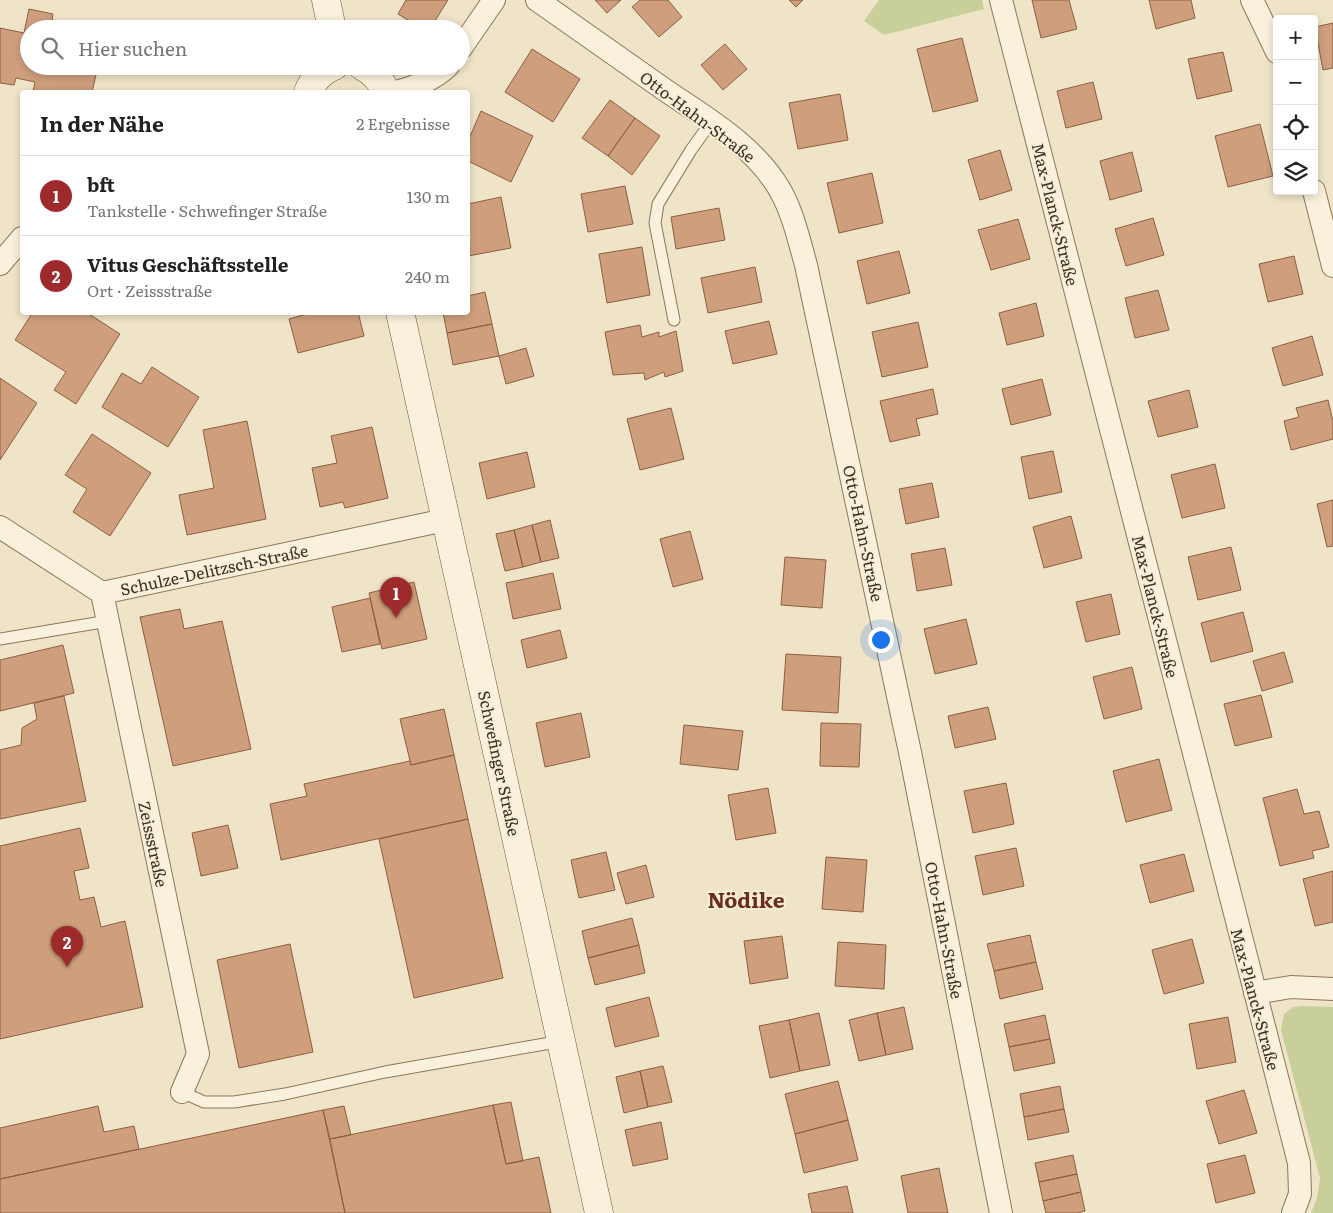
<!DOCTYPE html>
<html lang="de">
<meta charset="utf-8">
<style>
:root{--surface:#fff;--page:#f2f2f2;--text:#222;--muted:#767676;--line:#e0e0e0;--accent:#9e2a2b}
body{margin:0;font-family:Literata,serif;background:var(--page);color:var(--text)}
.controls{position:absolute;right:15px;top:15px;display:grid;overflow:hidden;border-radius:5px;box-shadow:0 2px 8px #0003}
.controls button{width:45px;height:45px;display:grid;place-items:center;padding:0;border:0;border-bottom:1px solid var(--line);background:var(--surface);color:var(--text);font:25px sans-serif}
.you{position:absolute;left:880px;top:639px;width:18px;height:18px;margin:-12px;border:4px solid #fff;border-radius:50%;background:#1a73e8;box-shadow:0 0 0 8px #1a73e833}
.badge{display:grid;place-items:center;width:32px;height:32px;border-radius:50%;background:var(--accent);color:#fff;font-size:16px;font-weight:700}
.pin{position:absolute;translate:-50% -41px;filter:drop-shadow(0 1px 2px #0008)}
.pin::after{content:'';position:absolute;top:26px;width:18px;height:15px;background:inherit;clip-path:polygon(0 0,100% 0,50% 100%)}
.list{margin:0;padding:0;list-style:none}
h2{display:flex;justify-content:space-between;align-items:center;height:65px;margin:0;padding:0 20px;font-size:21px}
h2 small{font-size:16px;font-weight:400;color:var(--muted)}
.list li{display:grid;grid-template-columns:32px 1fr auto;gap:15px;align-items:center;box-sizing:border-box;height:80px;padding:0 20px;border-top:1px solid var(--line)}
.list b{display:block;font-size:19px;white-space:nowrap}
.list p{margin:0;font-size:16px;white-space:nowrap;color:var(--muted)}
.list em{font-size:16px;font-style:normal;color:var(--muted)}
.icon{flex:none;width:28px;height:28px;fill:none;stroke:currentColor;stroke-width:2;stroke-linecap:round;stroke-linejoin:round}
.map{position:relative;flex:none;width:1333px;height:1213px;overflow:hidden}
.search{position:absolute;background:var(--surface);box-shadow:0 2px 8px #0003;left:20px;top:20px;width:450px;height:55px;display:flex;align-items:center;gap:12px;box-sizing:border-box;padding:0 18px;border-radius:28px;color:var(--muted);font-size:19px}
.panel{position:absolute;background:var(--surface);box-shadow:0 2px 8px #0003;left:20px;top:90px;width:450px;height:225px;border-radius:5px}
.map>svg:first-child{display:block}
.green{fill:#c9cf9b}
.building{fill:#cf9f7d;stroke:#8d5f41}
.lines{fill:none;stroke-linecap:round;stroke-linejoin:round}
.lane-casing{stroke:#8d765c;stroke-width:13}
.street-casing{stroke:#8d765c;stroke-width:24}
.secondary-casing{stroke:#6f573f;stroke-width:29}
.lane{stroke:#faf1dc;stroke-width:11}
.street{stroke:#faf1dc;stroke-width:22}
.secondary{stroke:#faf1dc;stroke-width:28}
.labels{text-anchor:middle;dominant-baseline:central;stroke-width:4;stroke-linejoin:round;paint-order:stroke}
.street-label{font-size:16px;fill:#3d2e20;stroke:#f7eed8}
.district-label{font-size:21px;font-weight:bold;fill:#6b2e1e;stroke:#f7eed8}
</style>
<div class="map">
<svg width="1333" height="1213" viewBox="0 0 1333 1213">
<rect width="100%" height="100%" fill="#f0e4c8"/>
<!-- green -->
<path class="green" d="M879,0H982L984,9L884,35L864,21Z
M1303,1006L1333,1007V1213H1311L1317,1198L1320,1178L1281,1030L1284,1014L1293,1007Z"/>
<!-- building -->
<path class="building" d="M406,0H448L430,29H422L398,14Z
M595,0H621L607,13Z
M640,0H668L682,17L659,37L632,7Z
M789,0H803L796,7Z
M1032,0H1069L1077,29L1041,38Z
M1149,0H1191L1195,18L1156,29Z
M29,9L53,14L52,20L97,29H29V66H98L92,92L84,91V92H33L35,82L16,78L14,85L0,83V28L24,33Z
M1333,23V68L1323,70L1315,27Z
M962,38L978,101L933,112L917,49Z
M725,44L747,69L723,90L701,65Z
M532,49L580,79L553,122L505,92Z
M1223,52L1232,91L1197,99L1188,59Z
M1093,82L1102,119L1066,128L1057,91Z
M840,94L848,140L798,149L789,103Z
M610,100L635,118L608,156L582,138Z
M481,111L533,136L511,182L468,161V141Z
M635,118L660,136L632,175L608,156Z
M1260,124L1273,176L1228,187L1215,136Z
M1000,150L1012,190L980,200L968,160Z
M1132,152L1142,191L1110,200L1100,161Z
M872,173L883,223L839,233L827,183Z
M625,186L633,224L588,232L581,194Z
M501,197L511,248L468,256V204Z
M719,208L725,240L676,249L671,217Z
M1153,218L1164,255L1126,266L1115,229Z
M1018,219L1030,259L991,270L978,230Z
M642,247L650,295L607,303L599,254Z
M899,251L910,293L867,304L857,261Z
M1294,256L1303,294L1268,302L1259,264Z
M755,267L762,302L708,313L701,278Z
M1158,290L1169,330L1135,338L1125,298Z
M485,292L492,324L447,333L443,312H468V296Z
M1036,303L1044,336L1007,345L999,313Z
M33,312H86L120,334L76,404L54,390L66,372L15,340Z
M314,312H358L364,336L298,353L289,319Z
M769,321L777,354L733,364L725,331Z
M918,322L928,367L882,377L872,332Z
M492,324L499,356L453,365L447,333Z
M640,325L642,337L659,332V337L676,331L683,371L665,377L664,372L645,380L644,373L613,375L605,332Z
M1312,336L1323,375L1283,386L1272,348Z
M526,348L534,376L506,384L499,356Z
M152,367L199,397L168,447L102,407L122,373L141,384Z
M0,378L37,403L0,460Z
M1042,379L1051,415L1011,425L1002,389Z
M933,389L938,414L916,419L920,435L890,442L880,401Z
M1189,390L1198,427L1158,437L1148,401Z
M1328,400L1333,421V439L1291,450L1284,421L1299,417L1296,408Z
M671,408L684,459L640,470L627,419Z
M247,421L266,519L187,535L179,495L214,488L203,430Z
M372,427L388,498L345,508L343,502L320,507L312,468L337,463L331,436Z
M92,434L151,473L110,536L73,512L87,489L65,475Z
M1053,451L1062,492L1029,499L1021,457Z
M527,452L535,487L487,499L479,463Z
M1215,464L1225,508L1182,518L1171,475Z
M932,483L939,517L906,524L899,489Z
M1333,500V546L1327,547L1317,504Z
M1071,516L1082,558L1044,568L1033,527Z
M550,520L559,558L541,562L532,525Z
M532,525L541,562L523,567L514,530Z
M514,530L523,567L505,571L496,534Z
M690,531L703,579L673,587L660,539Z
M1231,547L1241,590L1198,600L1188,557Z
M945,548L952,585L917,591L911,554Z
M785,557L826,560L822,608L781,605Z
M553,573L561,609L513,619L506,583Z
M414,582L427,639L382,649L369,593Z
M1111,594L1120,634L1086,642L1076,602Z
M370,598L380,644L342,652L332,607Z
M180,609L184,629L222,621L251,749L173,766L140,617Z
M1243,612L1253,651L1211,662L1201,623Z
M966,619L977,664L935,674L924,629Z
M560,630L567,658L527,668L521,640Z
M63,645L74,693L0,711V660Z
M1284,652L1293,682L1262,691L1253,661Z
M786,654L841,657L838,713L782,710Z
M1132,667L1142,709L1104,719L1093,677Z
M1261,695L1272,737L1235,746L1224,704Z
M64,696L86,801L0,819V750L21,745L22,728L37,719L34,703Z
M988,707L996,739L955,748L948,716Z
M444,709L454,755L411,765L400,719Z
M581,713L590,757L545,767L536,723Z
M821,723L861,724L859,767L820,766Z
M684,725L743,731L738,770L680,764Z
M454,755L468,819L281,860L270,804L307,796L304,784L410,761L411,765Z
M1159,759L1172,810L1126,822L1113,771Z
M1006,783L1014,824L973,833L964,791Z
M768,788L776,833L736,840L728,795Z
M1297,789L1304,814L1319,811L1329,847L1312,851L1314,858L1280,866L1263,798Z
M468,819L503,978L414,998L379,839Z
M228,825L238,868L201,876L192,833Z
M80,828L89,868L74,871L80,900L94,897L101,927L125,921L143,1007L0,1039V846Z
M1016,848L1024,886L983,895L975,856Z
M606,852L615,890L579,898L571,860Z
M1184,854L1194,891L1150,903L1140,865Z
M826,857L867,860L863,912L822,909Z
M646,865L654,897L626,904L617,873Z
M1333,871V922L1315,926L1303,879Z
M632,918L639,945L588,958L582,931Z
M1030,935L1036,962L994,971L987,944Z
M782,936L788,978L750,984L744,941Z
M1192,939L1204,983L1164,994L1152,950Z
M838,942L886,945L884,989L835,986Z
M290,944L313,1052L239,1068L217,960Z
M639,945L645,973L595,985L588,958Z
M1036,962L1043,989L1000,999L994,971Z
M649,997L659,1036L615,1047L606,1008Z
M904,1007L913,1049L886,1055L877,1013Z
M819,1013L830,1065L800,1071L789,1020Z
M877,1013L886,1055L859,1061L849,1020Z
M1045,1015L1050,1039L1009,1047L1004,1024Z
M1228,1017L1236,1062L1197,1069L1189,1024Z
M789,1020L800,1071L770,1078L759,1026Z
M1050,1039L1055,1063L1014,1071L1009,1047Z
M663,1066L672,1102L648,1107L640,1071Z
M640,1071L648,1107L624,1113L616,1077Z
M838,1081L848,1120L795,1134L785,1094Z
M1060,1086L1064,1109L1024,1117L1020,1094Z
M1244,1090L1257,1133L1219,1144L1206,1101Z
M511,1102L523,1161L506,1164L493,1105Z
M493,1105L506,1164L539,1157L551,1213H345L330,1139Z
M98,1106L104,1132L134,1126L139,1149L0,1179V1128Z
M344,1106L351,1135L330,1139L323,1110Z
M1064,1109L1069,1132L1028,1140L1024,1117Z
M323,1110L345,1213H0V1179Z
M848,1120L858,1160L804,1173L795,1134Z
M661,1122L668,1159L633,1166L625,1130Z
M1073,1155L1077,1174L1039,1182L1035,1163Z
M1245,1155L1255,1193L1216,1203L1207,1164Z
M939,1168L948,1213H908L901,1176Z
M1077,1174L1081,1192L1043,1201L1039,1182Z
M847,1186L853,1213H812L808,1194Z
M1081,1192L1085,1211L1077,1213H1046L1043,1201Z"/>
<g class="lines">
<!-- lane casing -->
<g class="lane-casing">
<path id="lane" d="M674,320L655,223L658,204L691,150L711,122
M0,639L108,621
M182,1092L204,1102H234L285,1094L385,1072L562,1041"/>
</g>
<!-- street casing -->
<g class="street-casing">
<path id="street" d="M537,0C580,30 623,60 665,90C706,118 755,146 780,190C793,213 799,240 806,265L911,757L1001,1213
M1001,0L1299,1163L1300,1194L1293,1213
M1252,0L1277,52
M461,48L494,0
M396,92C416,87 433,80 448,66
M1314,191L1333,266
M0,264L22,238
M0,527L102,593L445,520
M102,593L198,1054L182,1092
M1255,993L1291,987L1333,989"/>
</g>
<!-- secondary casing -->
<g class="secondary-casing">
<path id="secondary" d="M326,0L332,29
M362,66C374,72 381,80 386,92
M308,92C313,80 321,71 334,66
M400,312L599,1213"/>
</g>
<!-- lane -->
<use href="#lane" class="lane"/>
<!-- street -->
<use href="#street" class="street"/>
<!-- secondary -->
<use href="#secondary" class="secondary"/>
</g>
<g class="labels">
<!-- street labels -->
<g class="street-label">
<text transform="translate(698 116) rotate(37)">Otto-Hahn-Straße</text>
<text transform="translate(1056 214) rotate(76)">Max-Planck-Straße</text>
<text transform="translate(864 533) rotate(78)">Otto-Hahn-Straße</text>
<text transform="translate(214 569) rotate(-12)">Schulze-Delitzsch-Straße</text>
<text transform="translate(1156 606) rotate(76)">Max-Planck-Straße</text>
<text transform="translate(500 763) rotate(78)">Schwefinger Straße</text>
<text transform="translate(154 844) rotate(78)">Zeissstraße</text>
<text transform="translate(945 930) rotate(79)">Otto-Hahn-Straße</text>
<text transform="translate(1256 999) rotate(75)">Max-Planck-Straße</text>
</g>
<!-- district labels -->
<g class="district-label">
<text x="746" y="898">Nödike</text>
</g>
</g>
</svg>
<div class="controls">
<button>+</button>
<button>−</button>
<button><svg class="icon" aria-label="locate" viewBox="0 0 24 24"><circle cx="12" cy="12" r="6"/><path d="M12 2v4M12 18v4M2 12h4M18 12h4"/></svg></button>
<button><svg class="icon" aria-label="layers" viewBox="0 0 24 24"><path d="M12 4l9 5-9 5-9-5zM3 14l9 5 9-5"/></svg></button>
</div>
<div class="you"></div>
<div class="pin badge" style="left:396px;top:618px">1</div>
<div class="pin badge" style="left:67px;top:967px">2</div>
<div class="search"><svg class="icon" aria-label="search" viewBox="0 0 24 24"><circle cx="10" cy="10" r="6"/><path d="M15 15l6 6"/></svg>Hier suchen</div>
<section class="panel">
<h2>In der Nähe<small>2 Ergebnisse</small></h2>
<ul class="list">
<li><span class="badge">1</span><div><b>bft</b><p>Tankstelle · Schwefinger Straße</p></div><em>130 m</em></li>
<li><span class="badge">2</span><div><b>Vitus Geschäftsstelle</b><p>Ort · Zeissstraße</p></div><em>240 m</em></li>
</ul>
</section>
</div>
